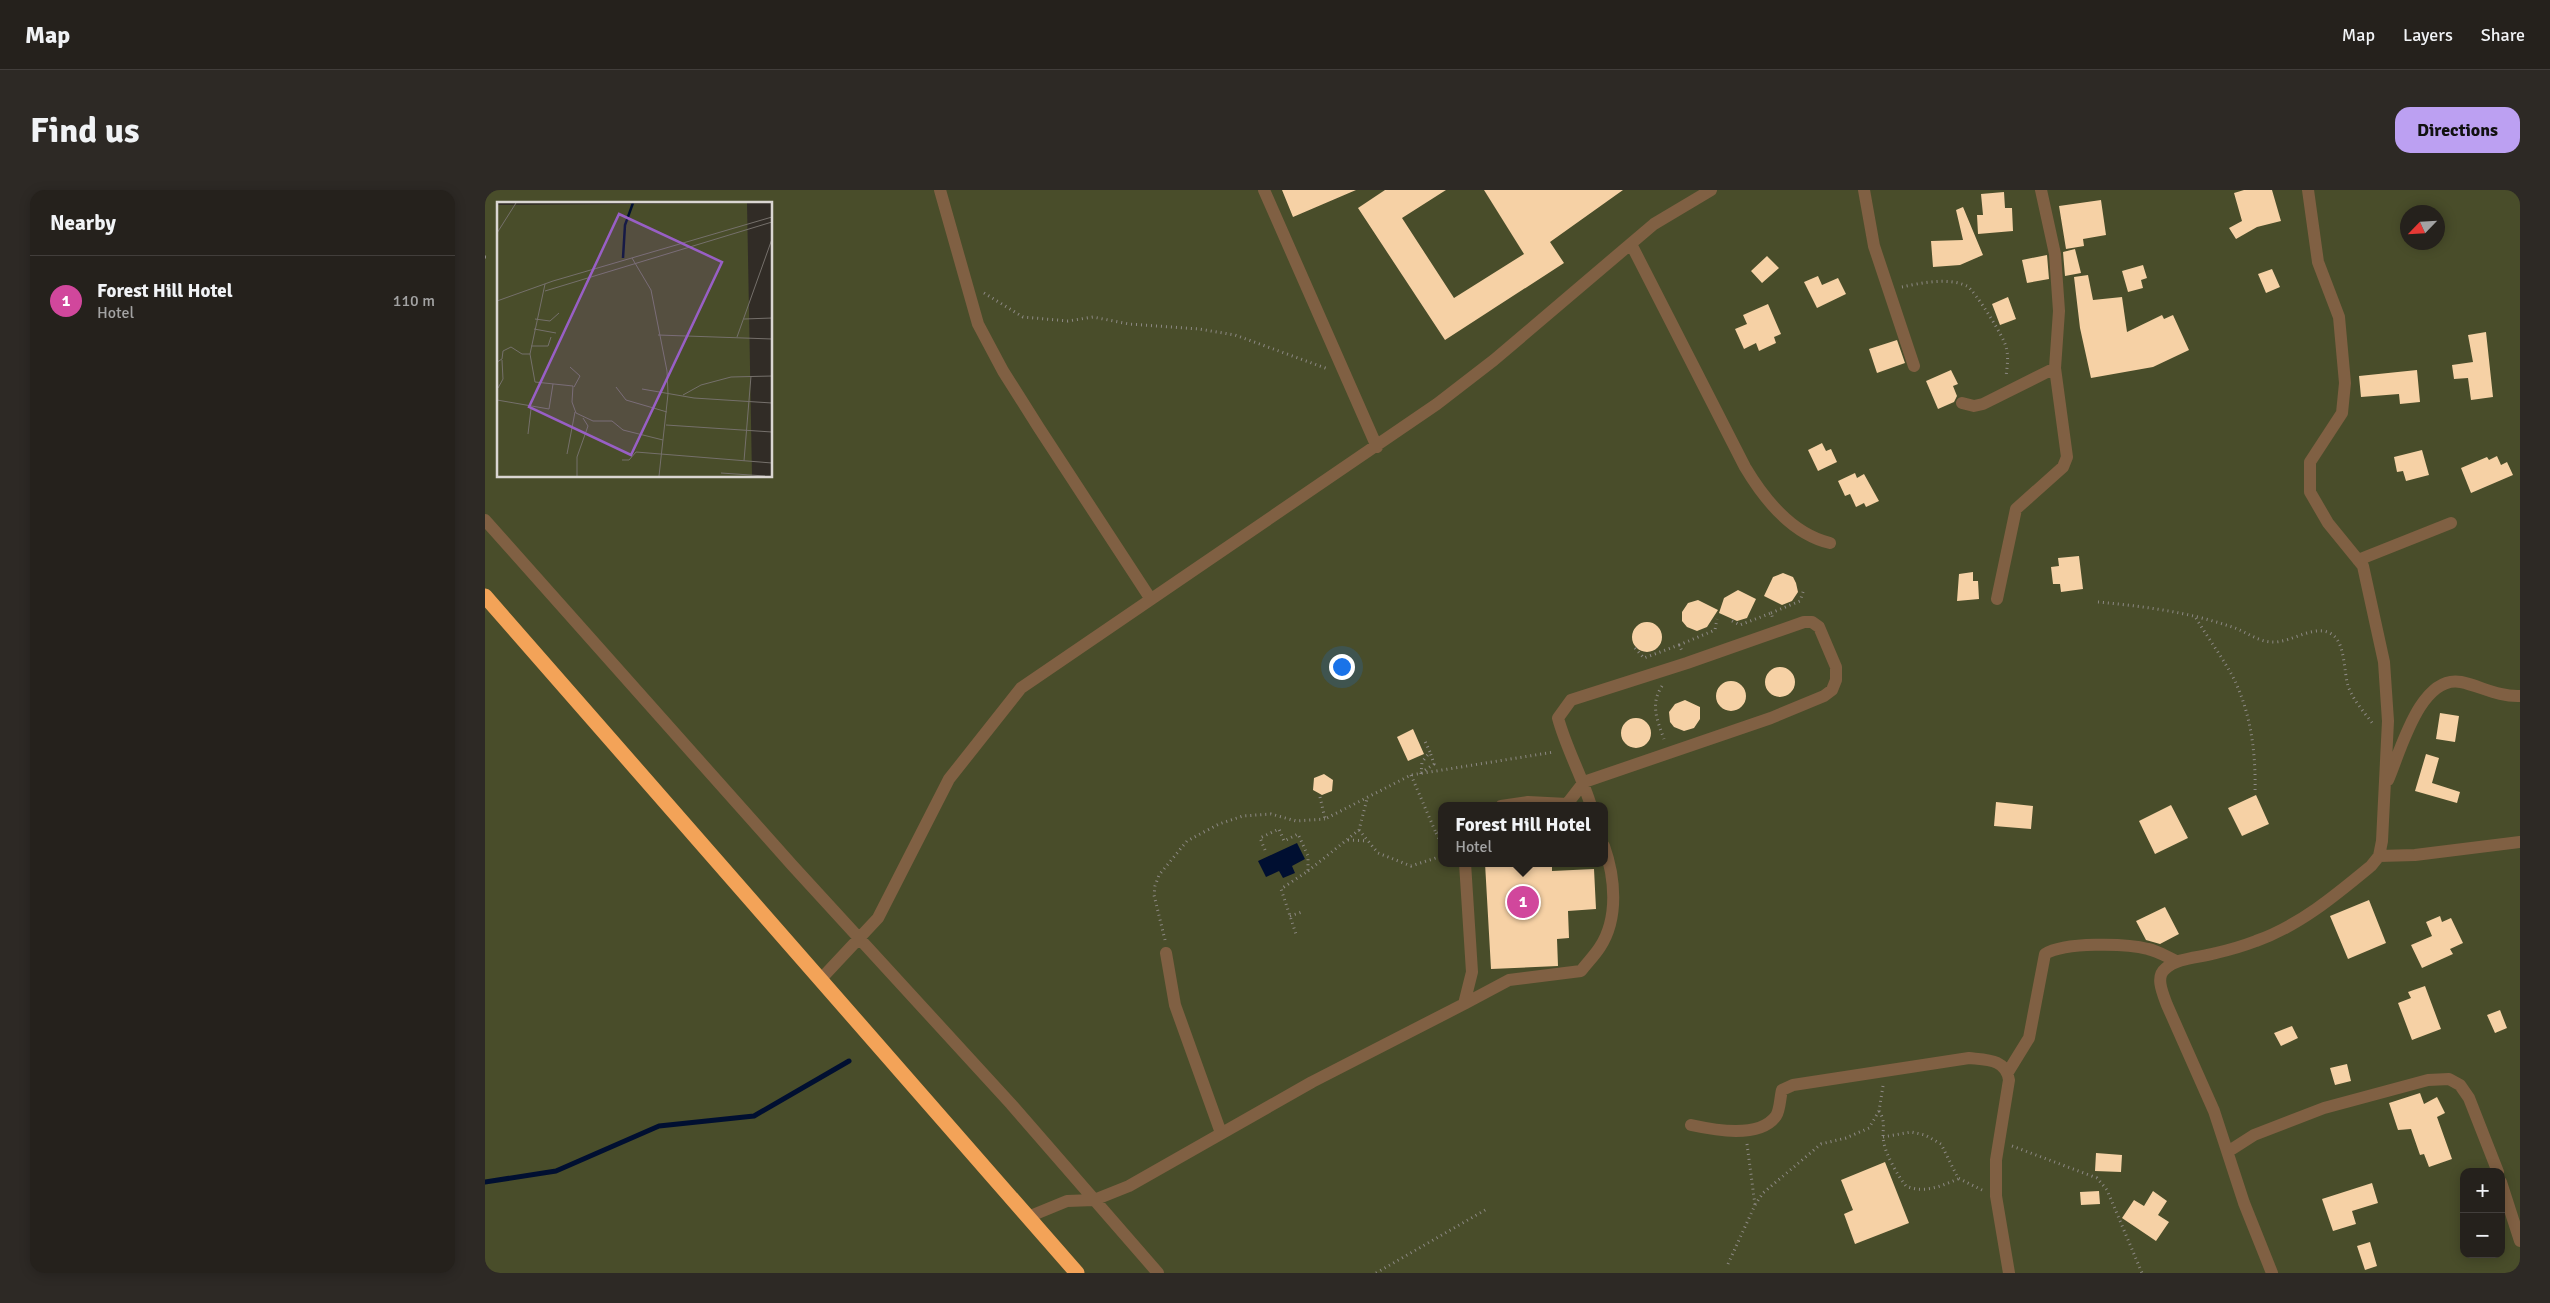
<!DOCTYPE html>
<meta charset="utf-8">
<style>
:root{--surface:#25211c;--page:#2d2925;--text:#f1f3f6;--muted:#a3a3a3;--line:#423e3b;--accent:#bca0f2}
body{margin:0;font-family:Signika,sans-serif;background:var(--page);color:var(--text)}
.controls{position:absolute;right:15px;bottom:15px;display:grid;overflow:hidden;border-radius:10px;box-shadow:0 2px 12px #0003}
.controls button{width:45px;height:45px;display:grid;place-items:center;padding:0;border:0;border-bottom:1px solid var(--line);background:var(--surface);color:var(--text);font:25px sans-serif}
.compass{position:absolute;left:1915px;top:15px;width:45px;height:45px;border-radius:50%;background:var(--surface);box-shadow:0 2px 12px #0003;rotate:245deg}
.you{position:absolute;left:856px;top:476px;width:18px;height:18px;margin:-12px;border:4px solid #fff;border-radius:50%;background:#1a73e8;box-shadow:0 0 0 8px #1a73e833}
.badge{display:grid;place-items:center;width:32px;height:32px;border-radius:50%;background:var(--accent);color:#fff;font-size:16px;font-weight:700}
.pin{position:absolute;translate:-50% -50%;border:2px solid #fff;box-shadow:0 1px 5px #0006}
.popup{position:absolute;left:953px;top:612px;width:170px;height:65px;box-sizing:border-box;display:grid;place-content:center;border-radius:10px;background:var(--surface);filter:drop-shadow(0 1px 4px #0005);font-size:16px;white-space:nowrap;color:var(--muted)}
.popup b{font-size:19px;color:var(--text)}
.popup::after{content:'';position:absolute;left:50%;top:100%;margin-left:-10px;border:10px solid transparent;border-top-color:var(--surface)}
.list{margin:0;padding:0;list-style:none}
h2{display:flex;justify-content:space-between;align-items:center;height:65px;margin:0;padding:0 20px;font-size:21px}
h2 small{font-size:16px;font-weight:400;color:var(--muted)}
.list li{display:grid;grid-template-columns:32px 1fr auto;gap:15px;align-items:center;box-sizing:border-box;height:90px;padding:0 20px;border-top:1px solid var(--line)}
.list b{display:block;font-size:19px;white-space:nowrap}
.list p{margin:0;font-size:16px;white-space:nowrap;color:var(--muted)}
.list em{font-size:16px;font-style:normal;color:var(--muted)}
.map{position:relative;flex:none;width:2035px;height:1083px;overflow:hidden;border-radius:15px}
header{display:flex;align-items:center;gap:30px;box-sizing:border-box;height:70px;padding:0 25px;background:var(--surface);border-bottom:1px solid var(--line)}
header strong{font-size:24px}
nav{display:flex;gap:28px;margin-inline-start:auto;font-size:18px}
.intro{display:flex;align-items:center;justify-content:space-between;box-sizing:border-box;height:120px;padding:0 30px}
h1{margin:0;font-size:35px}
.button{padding:12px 22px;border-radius:15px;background:var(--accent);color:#111;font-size:18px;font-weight:700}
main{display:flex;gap:30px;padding:0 30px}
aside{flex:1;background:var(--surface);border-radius:15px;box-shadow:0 2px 12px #0003}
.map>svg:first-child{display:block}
.green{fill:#494d2a;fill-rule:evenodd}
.water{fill:#000f31}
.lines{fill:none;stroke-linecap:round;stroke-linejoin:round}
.stream{stroke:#000f31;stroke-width:5}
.building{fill:#f6d1a5}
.path{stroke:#8d8984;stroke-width:3;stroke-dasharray:1 4;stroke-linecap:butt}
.minor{stroke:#806043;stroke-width:12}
.highway{stroke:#f3a358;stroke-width:15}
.inset-river{fill:none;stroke:#000f31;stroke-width:2.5}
.inset-road{fill:none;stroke:#75706b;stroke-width:1}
.view{fill:#985fc5;fill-opacity:0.15;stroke:#985fc5;stroke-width:2.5}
.inset-edge{fill:none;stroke:#dad6d2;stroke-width:2.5}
</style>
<header>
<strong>Map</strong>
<nav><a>Map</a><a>Layers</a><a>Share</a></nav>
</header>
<div class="intro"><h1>Find us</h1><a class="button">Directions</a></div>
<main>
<aside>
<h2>Nearby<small></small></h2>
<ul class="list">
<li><span class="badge" style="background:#d1479c">1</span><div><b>Forest Hill Hotel</b><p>Hotel</p></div><em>110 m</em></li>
</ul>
</aside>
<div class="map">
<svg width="2035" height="1083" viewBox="0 0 2035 1083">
<rect width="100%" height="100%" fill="#312c26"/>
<!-- green -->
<path class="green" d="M0,0H2035V1083H0ZM14,14H286V286H14ZM1922,22H1952V52H1922ZM957,616H1119V673H957ZM1979,982H2016V1064H1979Z"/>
<!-- water -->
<path class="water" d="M812,653L820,669L807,676L810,683L798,688L794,681L781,687L773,671Z"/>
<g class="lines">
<!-- stream -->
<path class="stream" d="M0,992L71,981L174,936L269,926L364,871"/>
</g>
<!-- building -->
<path class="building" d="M797,0H871L808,27Z
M900,0H961L917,28L969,108L1039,64L999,0H1138L1065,52L1079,73L960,150L873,18Z
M1759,0H1787L1796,31L1772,37L1751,49L1744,38L1757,31L1749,3Z
M1519,2L1520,18H1527L1528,41L1493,44L1492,25H1498L1496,4Z
M1616,10L1621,45L1598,49L1599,56L1581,59L1574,16Z
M1478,17L1498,65L1475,75L1448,77L1446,51L1478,50L1471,20Z
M1590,59L1596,83L1580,86L1578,62Z
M1562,65L1564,89L1542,93L1537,70Z
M1282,66L1294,78L1277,93L1266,81Z
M1658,75L1662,88L1656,90L1658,98L1643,102L1637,81Z
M1787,79L1795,97L1781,103L1773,84Z
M1603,85L1608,110L1637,107L1642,142L1677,125L1679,129L1688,125L1704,160L1668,177L1606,188L1595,138L1589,87Z
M1333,86L1337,95L1353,88L1361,104L1332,118L1319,92Z
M1523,107L1531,129L1515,135L1507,114Z
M1283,114L1296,144L1289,147L1291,153L1274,161L1271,153L1259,159L1250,139L1262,134L1258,125Z
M2001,142L2008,207L1986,210L1983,188L1969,189L1967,175L1988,172L1983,145Z
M1412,150L1420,173L1392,183L1384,159Z
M1466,180L1473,194L1468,196L1472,206L1469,212L1453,219L1441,191Z
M1932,180L1935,212L1915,214L1914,204L1876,207L1874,186Z
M1337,253L1341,261L1346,259L1352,272L1333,281L1323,260Z
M1937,260L1944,285L1921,291L1918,281L1912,282L1909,267Z
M2012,266L2016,275L2022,272L2028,285L1986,303L1976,278L2002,267L2004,270Z
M1370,283L1372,288L1379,284L1394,311L1381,317L1379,313L1371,317L1365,304L1360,306L1353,291Z
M1594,366L1598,399L1576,402L1575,394H1568L1566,377L1574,376L1573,368Z
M1488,382V391H1493L1494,409L1472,411L1474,384Z
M1298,383L1308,387L1311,393L1313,402L1307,411L1297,415L1279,406L1288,387Z
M1253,400L1271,409L1262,428L1252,431L1234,423L1239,408Z
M1213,410L1233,420L1222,437L1212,441L1202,437L1197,431V422L1203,413Z
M1147 447a15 15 0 1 1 30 0a15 15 0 1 1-30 0Z
M1280 492a15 15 0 1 1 30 0a15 15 0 1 1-30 0Z
M1231 506a15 15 0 1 1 30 0a15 15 0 1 1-30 0Z
M1200,510L1215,517V529L1209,538L1199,541L1189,537L1185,532L1184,522L1190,514Z
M1955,523L1974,526L1970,552L1951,549Z
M1136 543a15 15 0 1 1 30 0a15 15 0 1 1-30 0Z
M928,539L939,564L923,571L912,547Z
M1941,564L1954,568L1947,593L1975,602L1972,613L1930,601Z
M839,584L848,590L847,601L837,605L828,600L829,588Z
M1771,605L1784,634L1757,646L1743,618Z
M1511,612L1548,616L1546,639L1509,636Z
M1686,615L1703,648L1670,664L1654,631Z
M1000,673H1067V681L1109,679L1111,719L1083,721L1084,748L1072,749L1073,776L1006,779Z
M1884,710L1901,753L1863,769L1845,726Z
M1680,717L1694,744L1675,754L1661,750L1651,731Z
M1955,726L1957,732L1966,728L1978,753L1965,759L1968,764L1937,778L1926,755L1947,746L1941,732Z
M1940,796L1956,839L1927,850L1913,813L1926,808L1923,802Z
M2015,820L2022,838L2010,843L2002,825Z
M1807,836L1813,848L1796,856L1789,843Z
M1862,874L1866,891L1850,895L1845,878Z
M1935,903L1939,914L1952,907L1960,923L1952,927L1967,969L1944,977L1939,964L1935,965L1926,939L1913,940L1904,913Z
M1611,963L1637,965L1636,982L1610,981Z
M1400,972L1424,1033L1370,1054L1359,1024L1368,1020L1356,990Z
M1887,993L1893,1013L1867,1021L1871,1034L1848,1041L1837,1009Z
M1614,1001L1615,1014L1596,1015L1595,1002Z
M1668,1001L1682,1011L1673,1025L1684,1032L1671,1051L1637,1028L1649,1010L1659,1016Z
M1885,1052L1892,1076L1880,1080L1872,1056Z"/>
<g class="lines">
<!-- path -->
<path class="path" d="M0,67H2
M1417,97C1436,93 1463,87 1482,96C1490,101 1519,147 1521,157C1524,167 1522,177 1521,187
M499,103L538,127L583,131L608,127L644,134L714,139L750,145L843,179
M1613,412C1656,416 1703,422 1744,436C1759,440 1771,451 1786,452C1807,454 1834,429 1851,448C1860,459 1859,482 1863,496C1868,510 1879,522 1888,534
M1286,423L1315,411L1319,399
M1711,428C1723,448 1737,467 1748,487C1766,523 1771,563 1770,603
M1247,431L1255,435L1286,423L1288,429
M1194,455L1230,440L1232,429
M1150,458L1159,468L1194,455L1197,461
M1177,496C1165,514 1172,530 1179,549
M936,583L949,574L945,562
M936,584L937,572L945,562L939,549
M926,585L951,643L957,642
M835,607L840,629L926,585L1069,562
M874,640L893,663L926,676L957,666
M951,643L957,654
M863,650L882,651
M780,660L775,648L794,639L799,651L813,644L823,666V681L796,699L811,744
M823,681L874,640L882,609
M805,726L817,722
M680,750L669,705L670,696L674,685L702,651L734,634L758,626L786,624L811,631L840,629
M1394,921C1402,933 1396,941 1399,953C1400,963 1414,988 1421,996C1439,1004 1456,996 1473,989
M1398,947L1426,942L1440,945L1456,954L1473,988L1497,1000
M1262,954L1270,1015
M1527,956L1612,988L1622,1000L1657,1083
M1243,1074L1270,1015L1278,1003L1336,954L1361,948L1384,938L1394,921L1398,896
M891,1083L1002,1019"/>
<!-- minor -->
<path class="minor" d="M455,0L493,134L518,181L554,238L665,408
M779,0L892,257
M1379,0L1389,56L1429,176
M1146,54L1260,277C1279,309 1307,344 1345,353
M1477,213L1489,216L1498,214L1570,178
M0,330L307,675L526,914L673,1083
M1873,370L1966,333
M1512,409L1531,319L1578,277L1582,267L1570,178L1574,121L1570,64L1556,0
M1903,590C1915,563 1935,484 1976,492C1995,496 2014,507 2035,506
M1016,616L1043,612L1082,614L1099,592L1286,528L1339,506L1347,500L1351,490V477L1334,437L1327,432H1319L1202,473L1086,510L1073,528C1081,558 1097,586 1106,616
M1894,666L1930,665L2035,652
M681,763L690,815L736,943
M335,790L393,728L464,589L536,498L952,214L1009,170L1169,34L1226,0
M979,814L1024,790L1096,781C1102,773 1110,765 1115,757C1134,728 1130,687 1119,656
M1523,882L1544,848L1560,764C1579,752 1641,753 1663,759C1673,761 1682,767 1691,771
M1206,935C1229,940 1274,949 1291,926C1295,920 1295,908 1297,900L1308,895L1484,868C1502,870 1521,869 1524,890L1511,970V1006L1524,1083
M1744,961L1769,945L1839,918L1943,890L1964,889L1975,895L1984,908L2013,982
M2016,992L2035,1051
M543,1027L582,1011L609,1010L644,996L827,892L979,814L987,782L980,673
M1787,1083L1759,1013L1729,921L1682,815C1678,804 1670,787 1680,779C1693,767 1714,768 1731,763C1744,760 1758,756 1771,751C1814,736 1851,705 1886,676L1894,666L1897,651L1903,531L1899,472L1878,376L1843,333L1825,302V272L1857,223L1860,193L1854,127L1833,72L1823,0"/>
<!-- highway -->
<path class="highway" d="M0,406L592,1083"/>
</g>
<!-- overview -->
<g transform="translate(12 12)">
<rect width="275" height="275" fill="#312c26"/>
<path d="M250,1L255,274H0V3Z" fill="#494d2a"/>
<path class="inset-river" d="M126,56L128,23L136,1"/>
<path class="inset-road" d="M0,31L19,1M135,56L154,88L170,169L171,192L162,274M48,82L33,152L38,180L76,184L75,200L79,211L96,219H115L126,228L166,238M48,89L275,20M0,99L56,79L275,15M38,117L53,119L62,111M247,117L275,116M37,127L59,131M161,133L275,137M240,135L275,37M34,144H51L54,135M0,160L5,157L6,149L14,145L25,152H33M73,165L83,174L77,185M119,185L129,198L170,210M1,186L6,177L5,158M145,187L197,196L275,201M186,193L204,183L234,175L275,174M0,198L52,207L56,182M169,223L275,230M31,232L34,207M70,252L78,210M125,258H132L139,250L275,261M247,259L254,174M224,271L268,274M80,274V255L91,224L86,216"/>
<path class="view" d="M122,12L225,60L134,253L32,205Z"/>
<rect width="275" height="275" class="inset-edge"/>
</g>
</svg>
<div class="controls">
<button>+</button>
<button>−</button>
</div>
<svg class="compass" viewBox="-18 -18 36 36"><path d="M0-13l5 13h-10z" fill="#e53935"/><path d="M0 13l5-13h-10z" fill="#a3a3a3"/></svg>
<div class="you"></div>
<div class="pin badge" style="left:1038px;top:712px;background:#d1479c">1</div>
<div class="popup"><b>Forest Hill Hotel</b>Hotel</div>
</div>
</main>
